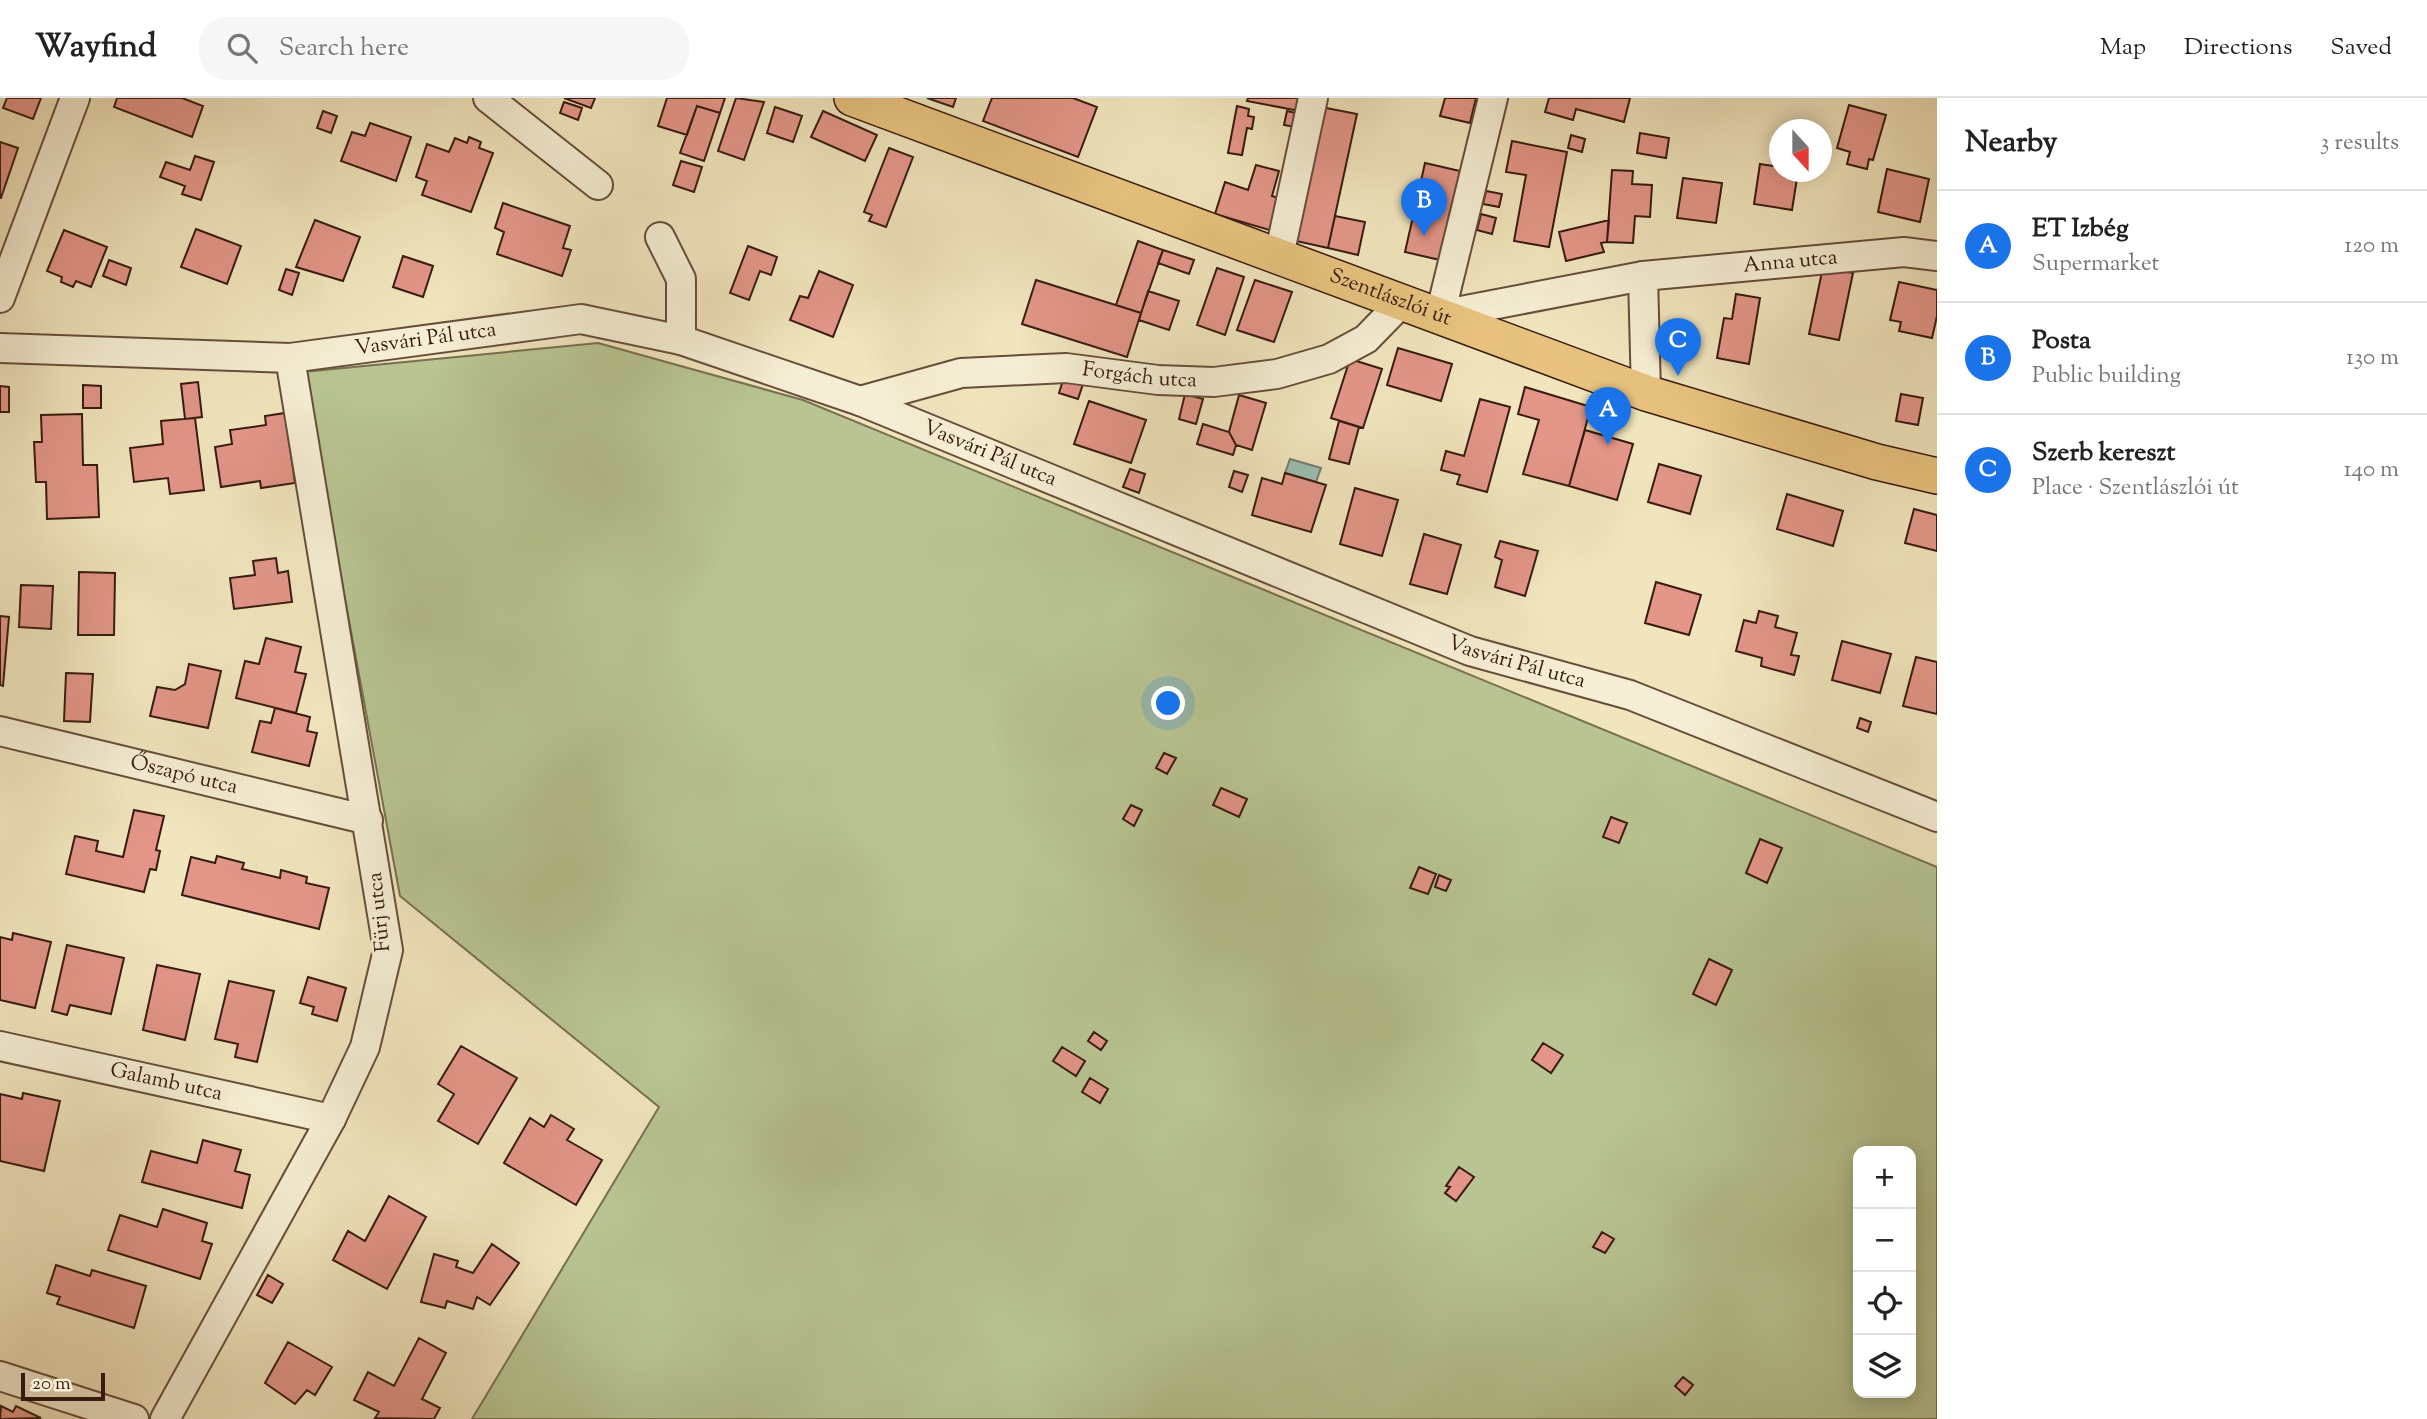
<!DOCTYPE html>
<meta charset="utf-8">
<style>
:root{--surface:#fff;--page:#f6f6f6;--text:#222;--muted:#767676;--line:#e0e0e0;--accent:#1a73e8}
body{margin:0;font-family:"Sorts Mill Goudy",serif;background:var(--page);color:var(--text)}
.controls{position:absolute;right:21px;bottom:21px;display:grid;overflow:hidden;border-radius:14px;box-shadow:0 4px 18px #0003}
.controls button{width:63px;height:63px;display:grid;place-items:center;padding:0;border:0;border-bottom:2px solid var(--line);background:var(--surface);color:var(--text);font:35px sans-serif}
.compass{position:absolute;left:1769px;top:21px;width:63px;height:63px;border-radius:50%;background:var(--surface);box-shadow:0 4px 18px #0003;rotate:159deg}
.scale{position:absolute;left:21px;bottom:18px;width:84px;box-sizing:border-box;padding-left:7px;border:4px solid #371b0f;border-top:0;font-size:19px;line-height:24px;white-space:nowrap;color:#371b0f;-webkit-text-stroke:5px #f6eed4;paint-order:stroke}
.you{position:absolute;left:1169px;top:606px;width:24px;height:24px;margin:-18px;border:5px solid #fff;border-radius:50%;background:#1a73e8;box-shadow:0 0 0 10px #1a73e833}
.badge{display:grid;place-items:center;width:46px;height:46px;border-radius:50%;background:var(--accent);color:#fff;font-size:23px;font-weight:700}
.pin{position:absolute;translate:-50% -58px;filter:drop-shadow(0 2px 4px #0008)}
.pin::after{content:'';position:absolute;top:37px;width:24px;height:21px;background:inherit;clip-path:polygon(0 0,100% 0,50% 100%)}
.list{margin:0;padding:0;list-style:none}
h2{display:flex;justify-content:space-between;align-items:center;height:91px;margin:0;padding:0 28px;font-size:30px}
h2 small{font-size:23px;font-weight:400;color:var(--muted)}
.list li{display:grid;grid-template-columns:46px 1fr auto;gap:21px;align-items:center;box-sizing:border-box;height:112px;padding:0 28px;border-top:2px solid var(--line)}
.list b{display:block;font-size:26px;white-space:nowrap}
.list p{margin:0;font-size:23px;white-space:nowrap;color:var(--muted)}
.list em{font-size:23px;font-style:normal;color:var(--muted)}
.icon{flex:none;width:38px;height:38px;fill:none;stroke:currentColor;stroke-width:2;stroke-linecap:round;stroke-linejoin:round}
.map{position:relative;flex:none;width:1937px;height:1321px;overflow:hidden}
header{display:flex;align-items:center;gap:42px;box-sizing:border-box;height:98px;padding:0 35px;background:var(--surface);border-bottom:2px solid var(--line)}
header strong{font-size:33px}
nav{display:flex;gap:38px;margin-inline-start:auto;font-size:24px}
.search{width:490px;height:63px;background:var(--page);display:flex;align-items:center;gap:18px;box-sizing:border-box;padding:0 24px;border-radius:28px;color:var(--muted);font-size:26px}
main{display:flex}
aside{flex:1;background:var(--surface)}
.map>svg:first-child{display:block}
.green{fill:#b8c592;stroke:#787050;stroke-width:2;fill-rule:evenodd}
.water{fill:#9bbfb2;stroke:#737d71;stroke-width:2}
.building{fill:#e39688;stroke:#371b0f;stroke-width:2}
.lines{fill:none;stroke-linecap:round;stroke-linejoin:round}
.minor-casing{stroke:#664e3a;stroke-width:32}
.major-casing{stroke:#371b0f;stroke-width:38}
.minor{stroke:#f6eed4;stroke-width:28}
.major{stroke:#e8c27e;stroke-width:35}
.labels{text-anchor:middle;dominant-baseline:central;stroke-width:6;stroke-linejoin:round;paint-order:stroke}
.street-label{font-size:21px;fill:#371b0f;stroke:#f6eed4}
</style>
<header>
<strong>Wayfind</strong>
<div class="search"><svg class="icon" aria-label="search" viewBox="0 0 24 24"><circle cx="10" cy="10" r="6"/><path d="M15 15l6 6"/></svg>Search here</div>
<nav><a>Map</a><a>Directions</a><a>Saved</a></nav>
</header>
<main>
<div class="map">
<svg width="1937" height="1321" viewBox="0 0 1937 1321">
<rect width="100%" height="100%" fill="#f1e5bd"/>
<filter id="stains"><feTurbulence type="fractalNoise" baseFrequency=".00286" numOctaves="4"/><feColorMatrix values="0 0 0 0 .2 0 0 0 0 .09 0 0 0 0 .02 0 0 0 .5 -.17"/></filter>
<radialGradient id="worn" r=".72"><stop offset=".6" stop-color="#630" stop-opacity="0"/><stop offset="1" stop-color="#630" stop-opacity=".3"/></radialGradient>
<!-- green -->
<path class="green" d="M598,245L803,302L1937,769V1321H472L659,1009L400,798L303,274ZM1858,1053H1911V1295H1858Z"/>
<!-- water -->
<path class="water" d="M1290,361L1321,370L1316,384L1285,375Z"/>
<!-- building -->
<path class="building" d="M7,0H41L33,21L3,10Z
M117,0H182L203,8L192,39L114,9Z
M564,0H595L591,10Z
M667,0H725L720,15L697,8L687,37L658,28Z
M736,0L764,4L744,62L718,53Z
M927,0H956L953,9Z
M992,0H1073L1097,9L1078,59L983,23Z
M1248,0H1307L1305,14L1247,3Z
M1445,0H1476L1470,25L1440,18Z
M1549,0H1630L1624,24L1576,11L1573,22L1545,14Z
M564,4L582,10L578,22L560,15Z
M1849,7L1886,17L1873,62L1869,61L1867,71L1847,66L1850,54L1837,50Z
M697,8L720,15L704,63L680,55Z
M1237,8L1249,11L1248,18L1254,19L1252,31L1247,30L1242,57L1228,55Z
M1316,8L1357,16L1328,150L1287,141Z
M775,9L802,18L793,44L767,35Z
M323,13L337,18L331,35L317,30Z
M823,13L877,37L865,63L811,39Z
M1287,13L1304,17L1301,30L1284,27Z
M370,25L411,39L396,83L341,63L352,34L365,38Z
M1640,35L1669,40L1666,60L1637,55Z
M1571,37L1585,41L1582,54L1568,50Z
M469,39L481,44L479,50L493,55L471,114L422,97L427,83L416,79L427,46L449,54L455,40L467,45Z
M1512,43L1567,54L1549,149L1514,143L1526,77L1506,74Z
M0,44L18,50L1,100H0Z
M889,50L913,59L886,129L869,123L872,117L864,114Z
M195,58L214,64L201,102L182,96L185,88L160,79L166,64L190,72Z
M681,63L702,69L694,94L673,87Z
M1425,65L1460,73L1440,162L1405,154Z
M1760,66L1780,69V74H1798L1792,112L1754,106Z
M1256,67L1279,73L1272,98L1282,101L1273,133L1215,116L1225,84L1248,92Z
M1887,71L1929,81L1920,124L1878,114Z
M1612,72L1633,73L1632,86L1652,87L1650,119L1635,118L1633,145L1607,144Z
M1683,80L1722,85L1716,125L1677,120Z
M1486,93L1502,96L1499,109L1483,106Z
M503,105L570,128L563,150L571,152L562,178L497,156L504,134L495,130Z
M1481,116L1496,120L1492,136L1477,132Z
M1335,118L1365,124L1358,157L1328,150Z
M315,122L360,139L343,183L296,169Z
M1609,122L1607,144L1601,145L1604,154L1566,163L1559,134Z
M196,131L241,148L227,186L181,169Z
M64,132L107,149L91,189L76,183L73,189L61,184L62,179L47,173Z
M1138,143L1163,152L1141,215L1116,207Z
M748,148L777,159L771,177L760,173L749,202L730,195Z
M1163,152L1194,162L1189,176L1158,165Z
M403,158L433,168L423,199L393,189Z
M109,162L131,170L126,187L103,178Z
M1823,169L1853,175L1839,242L1809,236Z
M1217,170L1244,179L1225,237L1197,227Z
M286,171L299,175L292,197L279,192Z
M819,173L853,187L833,239L790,222L800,198L808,200Z
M1036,182L1141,215L1127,259L1022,226Z
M1255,182L1292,194L1274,244L1237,232Z
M1899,184L1937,192V218L1932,240L1899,233L1901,224L1890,222Z
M1148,193L1179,203L1169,232L1139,222Z
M1736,196L1760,200L1749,266L1717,260L1724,220L1732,221Z
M1398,250L1452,266L1441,303L1387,287Z
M1350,261L1382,271L1363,330L1331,320Z
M1065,276L1084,283L1078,301L1059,295Z
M198,284L202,319L185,321L181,286Z
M83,287L101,288V310H83Z
M0,288L9,289V314H0Z
M1525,289L1591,309L1569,388L1523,376L1539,322L1518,316Z
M1185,296L1203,301L1196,326L1179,321Z
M1901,296L1923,300L1918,327L1896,323Z
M1239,297L1266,305L1252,352L1236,347L1229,334Z
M1480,301L1510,309L1487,394L1457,386L1460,377L1441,372L1446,353L1464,358Z
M1089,303L1146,322L1131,365L1074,346Z
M285,315L295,385L261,390L260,383L221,389L215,349L232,346L230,332L266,327L265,318Z
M82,316L83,367H97L99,419L47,421L46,384H36L34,344H42L41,317Z
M195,320L204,392L170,396L168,380L134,384L130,350L163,346L161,323Z
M1339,323L1359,329L1349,366L1329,361Z
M1203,326L1229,334L1236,347L1233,357L1197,346Z
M1585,332L1633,346L1617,402L1569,388Z
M1659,366L1701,378L1690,416L1648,404Z
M1130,371L1145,376L1139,395L1123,389Z
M1234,373L1248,377L1242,394L1229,389Z
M1285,375L1326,387L1311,434L1252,417L1262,380L1282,386Z
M1355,390L1398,402L1382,458L1340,446Z
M1787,396L1843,413L1833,448L1777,431Z
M1914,411L1937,417V453L1905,445Z
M1424,436L1461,447L1447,496L1410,486Z
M1500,443L1538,453L1525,498L1495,489L1502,462L1495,459Z
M276,460L278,475L288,473L292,504L234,511L230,480L255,477L253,463Z
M79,474L115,475L114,537H78Z
M1656,484L1701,497L1689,537L1645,525Z
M21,487L53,488L51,531L19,529Z
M1759,513L1778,518L1775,529L1797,535L1791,557L1799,558L1794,577L1761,568L1762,560L1736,553L1744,522L1756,525Z
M0,518L9,519L3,588L0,587Z
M266,540L301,549L295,574L306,576L296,615L236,600L245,563L259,566Z
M1842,543L1891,556L1880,595L1832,582Z
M1916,559L1937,564V616L1903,608Z
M189,566L221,573L208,630L150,618L157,589L175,592L185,586Z
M66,575L93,576L90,624L64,623Z
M275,610L310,619L307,633L317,635L309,668L252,654L260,623L271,625Z
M1860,620L1871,624L1868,634L1857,630Z
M1164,655L1176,660L1167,676L1156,670Z
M1221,690L1247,701L1239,719L1213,707Z
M1131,707L1142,712L1134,728L1123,721Z
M134,712L164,718L156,752L160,753L156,772L150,771L144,794L66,776L75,738L98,743L96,753L123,759Z
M1611,719L1627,725L1619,745L1603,739Z
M1760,741L1782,750L1767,785L1746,775Z
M217,758L244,765L242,771L280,780L281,772L307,779L306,785L329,790L319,831L182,797L191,759L215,765Z
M1419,769L1436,776L1428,796L1410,790Z
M1439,777L1451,782L1446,793L1435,789Z
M13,835L51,844L35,910L0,902V839L12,842Z
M67,847L124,860L111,916L70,907L67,917L52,913Z
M1709,861L1732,872L1716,907L1693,896Z
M157,867L200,876L185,942L143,932Z
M308,879L346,890L337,923L312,916L314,909L300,905Z
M229,883L274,893L257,964L235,959L238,946L215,941Z
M1094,934L1107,943L1101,952L1088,943Z
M1543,945L1563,957L1551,975L1532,962Z
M461,948L517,980L478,1046L438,1023L454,996L438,986Z
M1062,949L1085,963L1076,978L1053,963Z
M1090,980L1108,991L1100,1005L1082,994Z
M23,995L60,1003L44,1073L0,1063V996L22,1001Z
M551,1017L574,1031L567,1042L602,1062L576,1107L504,1065L530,1020L544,1029Z
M203,1042L241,1052L235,1073L250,1077L242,1110L142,1084L151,1053L197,1065Z
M1459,1069L1474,1079L1456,1103L1445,1095L1450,1089L1446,1088Z
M389,1098L426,1119L387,1191L333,1162L348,1133L365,1143Z
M163,1111L207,1125L202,1143L212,1146L200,1181L108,1152L120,1117L157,1129Z
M1602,1134L1614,1141L1605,1155L1593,1149Z
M492,1146L519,1165L490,1207L477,1199L473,1211L447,1203L445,1210L421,1204L434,1156L458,1163L456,1169L473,1175Z
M56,1167L90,1178L92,1172L146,1188L134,1230L57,1206L60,1199L47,1195Z
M268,1177L283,1186L272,1205L257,1197Z
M419,1240L446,1255L422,1301L440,1310L434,1321L375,1320L379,1314L354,1302L368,1274L394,1288Z
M288,1244L332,1269L315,1297L307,1292L295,1306L265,1285Z
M1683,1279L1693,1287L1685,1297L1675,1288Z
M1,1308L13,1314L16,1308L41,1320L0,1321Z"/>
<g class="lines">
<!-- minor casing -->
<g class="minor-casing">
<g id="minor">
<path d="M488,0L598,87"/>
<path id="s1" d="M1493,0L1440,217L1643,178L1904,154L1937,158"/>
<path d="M660,139L681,181V242"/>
<path d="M1279,158L1313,0"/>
<path d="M1643,178L1646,295"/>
<path d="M0,200L75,0"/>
<path id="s2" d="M0,250L290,260L581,221L681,242L860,303L1470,553L1630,597L1937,719"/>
<path id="s3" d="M860,303L961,275L1066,270L1158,282L1214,284L1277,276L1329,261L1366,241L1401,205"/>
<path id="s4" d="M0,633L368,722"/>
<path id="s5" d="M0,948L331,1021"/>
<path d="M0,1278L134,1321"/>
<path d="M165,1321L331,1021L365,949L388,852L290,260"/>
</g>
</g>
<!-- major casing -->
<g class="major-casing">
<g id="major">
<path id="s6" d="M852,0L1646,295L1877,364L1937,378"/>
</g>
</g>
<!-- minor -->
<use href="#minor" class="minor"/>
<!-- major -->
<use href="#major" class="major"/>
</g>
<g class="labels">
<!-- street labels -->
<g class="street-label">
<text stroke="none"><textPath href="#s1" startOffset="578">Anna utca</textPath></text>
<text stroke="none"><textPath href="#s6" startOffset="574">Szentlászlói út</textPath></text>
<text stroke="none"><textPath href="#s2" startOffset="427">Vasvári Pál utca</textPath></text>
<text stroke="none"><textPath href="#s3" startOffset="284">Forgách utca</textPath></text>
<text stroke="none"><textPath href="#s2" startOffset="1015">Vasvári Pál utca</textPath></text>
<text stroke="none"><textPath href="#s2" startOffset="1582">Vasvári Pál utca</textPath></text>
<text stroke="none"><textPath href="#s4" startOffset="189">Őszapó utca</textPath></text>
<text transform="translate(380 814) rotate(-96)">Fürj utca</text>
<text stroke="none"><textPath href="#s5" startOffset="170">Galamb utca</textPath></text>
</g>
</g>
<rect width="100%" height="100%" filter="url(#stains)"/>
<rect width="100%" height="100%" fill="url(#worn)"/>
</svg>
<div class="controls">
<button>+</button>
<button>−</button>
<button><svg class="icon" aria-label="locate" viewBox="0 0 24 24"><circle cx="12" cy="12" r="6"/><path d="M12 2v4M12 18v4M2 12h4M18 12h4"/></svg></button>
<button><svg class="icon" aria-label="layers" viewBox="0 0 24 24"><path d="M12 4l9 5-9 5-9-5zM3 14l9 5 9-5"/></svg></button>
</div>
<svg class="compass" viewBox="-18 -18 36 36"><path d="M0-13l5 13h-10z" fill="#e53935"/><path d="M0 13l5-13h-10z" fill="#767676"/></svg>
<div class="scale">20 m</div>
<div class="you"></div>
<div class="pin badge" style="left:1608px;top:347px">A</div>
<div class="pin badge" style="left:1424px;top:138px">B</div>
<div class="pin badge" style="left:1678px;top:278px">C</div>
</div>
<aside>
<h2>Nearby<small>3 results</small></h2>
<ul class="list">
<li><span class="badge">A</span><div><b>ET Izbég</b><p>Supermarket</p></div><em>120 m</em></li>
<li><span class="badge">B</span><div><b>Posta</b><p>Public building</p></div><em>130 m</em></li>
<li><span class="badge">C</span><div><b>Szerb kereszt</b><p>Place · Szentlászlói út</p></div><em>140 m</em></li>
</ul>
</aside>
</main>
